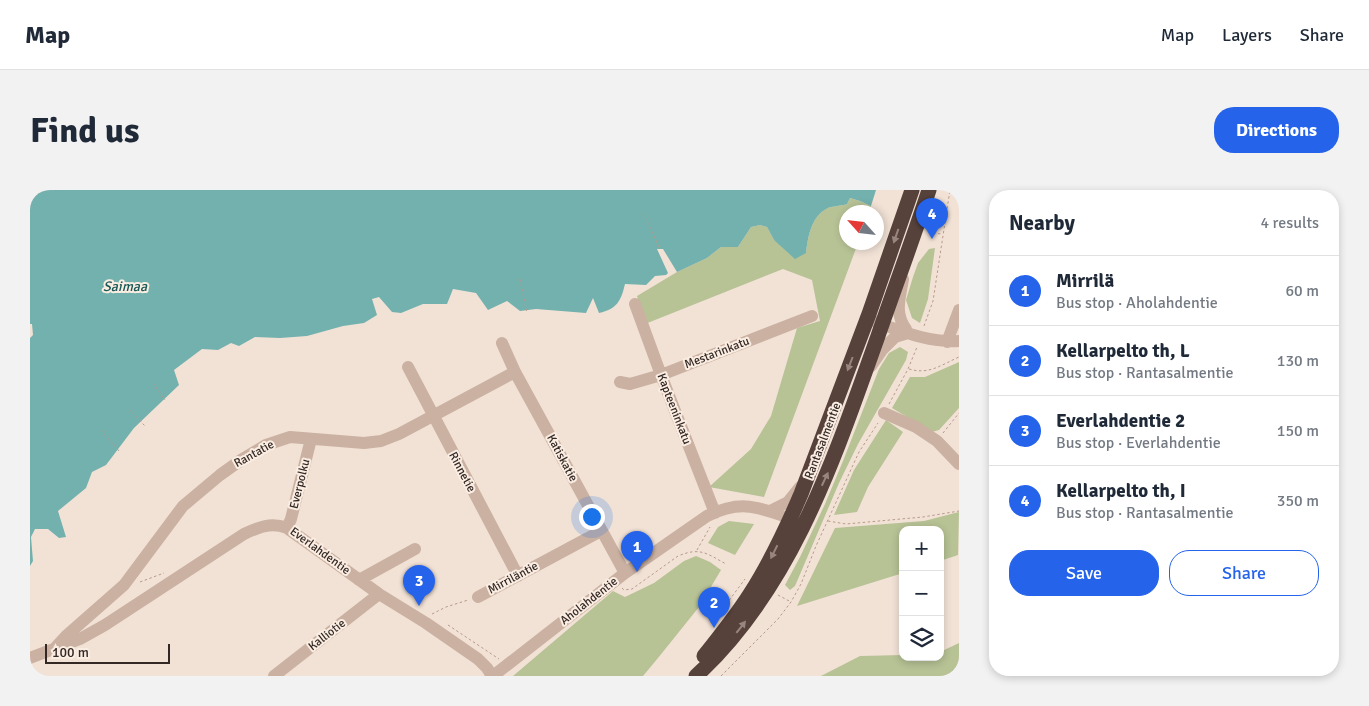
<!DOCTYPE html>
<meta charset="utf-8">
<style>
:root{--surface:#fff;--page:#f2f2f3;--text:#1f2937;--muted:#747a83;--line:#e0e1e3;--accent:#2563eb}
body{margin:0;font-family:Signika,sans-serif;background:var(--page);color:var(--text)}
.controls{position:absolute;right:15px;bottom:15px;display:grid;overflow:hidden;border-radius:10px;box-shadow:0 2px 8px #0003}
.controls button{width:45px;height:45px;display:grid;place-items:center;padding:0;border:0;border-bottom:1px solid var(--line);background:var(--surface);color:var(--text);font:25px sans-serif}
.compass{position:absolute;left:809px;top:15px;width:45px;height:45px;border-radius:50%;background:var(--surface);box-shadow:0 2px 8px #0003;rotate:297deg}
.scale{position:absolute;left:15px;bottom:12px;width:125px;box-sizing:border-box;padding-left:5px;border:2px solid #342825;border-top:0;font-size:14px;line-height:18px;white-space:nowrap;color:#342825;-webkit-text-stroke:4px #faede2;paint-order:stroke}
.you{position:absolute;left:561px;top:326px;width:18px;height:18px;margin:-12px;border:4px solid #fff;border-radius:50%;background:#1a73e8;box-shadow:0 0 0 8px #1a73e833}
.badge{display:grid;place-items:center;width:32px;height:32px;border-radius:50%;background:var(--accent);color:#fff;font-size:16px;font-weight:700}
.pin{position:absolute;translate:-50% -41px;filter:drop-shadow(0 1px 2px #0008)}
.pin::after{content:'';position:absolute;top:26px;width:18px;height:15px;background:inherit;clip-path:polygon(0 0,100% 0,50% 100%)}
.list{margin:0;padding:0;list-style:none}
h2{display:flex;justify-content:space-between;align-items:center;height:65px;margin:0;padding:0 20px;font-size:21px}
h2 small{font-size:16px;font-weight:400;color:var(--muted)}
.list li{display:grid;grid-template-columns:32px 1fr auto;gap:15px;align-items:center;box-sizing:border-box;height:70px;padding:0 20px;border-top:1px solid var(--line)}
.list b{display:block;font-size:19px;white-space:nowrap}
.list p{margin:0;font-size:16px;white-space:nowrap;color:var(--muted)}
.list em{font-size:16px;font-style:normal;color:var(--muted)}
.actions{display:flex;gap:10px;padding:15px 20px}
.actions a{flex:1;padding:11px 0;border:1px solid var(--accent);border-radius:20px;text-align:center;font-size:18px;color:var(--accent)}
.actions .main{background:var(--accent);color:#fff}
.icon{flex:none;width:28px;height:28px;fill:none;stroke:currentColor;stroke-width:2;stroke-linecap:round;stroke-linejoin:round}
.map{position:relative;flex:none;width:929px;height:486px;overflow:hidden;border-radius:20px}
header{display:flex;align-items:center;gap:30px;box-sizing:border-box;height:70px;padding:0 25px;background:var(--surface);border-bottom:1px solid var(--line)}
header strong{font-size:24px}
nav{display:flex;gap:28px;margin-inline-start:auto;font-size:18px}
.intro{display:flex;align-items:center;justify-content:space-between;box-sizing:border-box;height:120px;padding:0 30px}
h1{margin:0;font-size:35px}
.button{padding:12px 22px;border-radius:20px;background:var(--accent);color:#fff;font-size:18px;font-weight:700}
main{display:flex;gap:30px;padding:0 30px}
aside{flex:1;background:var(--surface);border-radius:20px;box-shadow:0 2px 8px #0003}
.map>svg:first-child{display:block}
.green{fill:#b7c295}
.water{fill:#73b1ae}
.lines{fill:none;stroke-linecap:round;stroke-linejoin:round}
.path{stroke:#b69a8c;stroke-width:1;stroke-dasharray:2.5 2.5;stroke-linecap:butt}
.minor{stroke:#cbb1a2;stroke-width:12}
.highway{stroke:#56413b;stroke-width:15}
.oneway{fill:#98867e}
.labels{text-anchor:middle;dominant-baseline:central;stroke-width:4;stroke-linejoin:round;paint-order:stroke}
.street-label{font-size:12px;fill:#342825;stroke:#faede2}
.water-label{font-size:14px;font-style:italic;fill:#185857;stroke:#faede2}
</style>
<header>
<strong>Map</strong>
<nav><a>Map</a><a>Layers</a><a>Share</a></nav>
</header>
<div class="intro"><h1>Find us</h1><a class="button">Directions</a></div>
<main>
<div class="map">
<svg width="929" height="486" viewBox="0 0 929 486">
<rect width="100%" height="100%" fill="#f2e2d6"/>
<!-- green -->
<path class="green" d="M820,8L830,11L841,16L839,22H816V52L828,53L734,307L679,297L721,259L741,226L767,138L790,131L782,90L753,79L615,134L607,106L647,82L677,68L691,57H708L721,37L730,35L737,37L744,50L776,63C778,47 781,26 798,18C803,16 811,16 817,14Z
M905,58L898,109L890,133L882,128L876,110L883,87L888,73L899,59Z
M870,157L878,162L876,170L828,254L809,293L765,396L760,400L755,395L770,367L795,314L813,271L849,179L859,163Z
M929,172V218L909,240L902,242L862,218L880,187H895Z
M856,230L873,242L838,297L827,322L804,325L824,280Z
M929,322L928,365L910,371V340H873V383L767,416L805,338L894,331Z
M699,331L724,334L705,365L678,353L688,337Z
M666,366L680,372L691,380L669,417L628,468L613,486H483L583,401L595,407L624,393L654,371Z
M929,453V486H791L830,466L873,465V467H910V462Z"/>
<!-- water -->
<path class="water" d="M0,0H846L841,16L830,11L820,8L817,14C811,16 803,16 798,18C781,26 778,47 776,63L765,69L744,50L737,37L730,35L721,37L708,57H691L677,68L647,82L633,59H627L638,83L636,85L625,86L616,95L595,94C591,111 587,119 569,123L563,108L556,123L506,119L490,121L477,111L458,120L446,103L423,99L417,114H393L371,123L362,122L349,107L342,109L347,125L334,133L313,136L277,146L250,148L225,147L209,156L201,153L188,160L172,159L144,180L149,195L104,238L76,275L62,282L56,298L28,321L36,347L29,348L18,339H5L1,347L3,371L0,376V148L3,145L2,134H0Z"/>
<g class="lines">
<!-- path -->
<path class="path" d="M613,23L630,59
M903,43L912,44
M490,89L497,123
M894,136L903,111L920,0
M879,179C899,185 911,175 929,167
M123,193L135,210
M859,214L878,179L887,157
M99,219L115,236
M71,240L89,261
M913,243L929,223
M798,331L816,334L893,327L929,321
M667,360L680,337
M110,392L134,383
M592,398L594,400L602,399L648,366C670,357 676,363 696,374
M748,405L761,412
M402,424L416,417L438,410
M418,435L469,469
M683,435V432L715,389
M691,486L748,429L761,412L771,394L786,356L829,262L848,233"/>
<!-- minor -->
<path class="minor" d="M873,89C870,108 864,123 876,139
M605,114L631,185L685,323
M837,129C867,139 896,153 929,151
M917,152L929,120
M472,153L485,182L595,383
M841,176L852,160L865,147L878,143
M378,177L488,386
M590,192L600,194L631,185L782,126
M854,223L886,237L907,251L929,274
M740,321L758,312L770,297
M257,338L261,329L281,249
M329,390L385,359
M448,407L571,341
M24,459L36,446L94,395L153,316L190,285L211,270L236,255L260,247L334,253L351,251L369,244L485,182
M0,468L50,449L75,435L214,344C229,337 241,332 257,338L349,404L396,433L448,469L457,478L462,486
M244,486L349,404
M463,486L595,383L677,326C716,307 732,320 770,331"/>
<!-- highway -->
<path class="highway" d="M674,466C690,446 706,426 720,404C740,373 756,339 771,304L839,124L882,0
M666,486C763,397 805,266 848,146C865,97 883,49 899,0"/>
</g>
<!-- one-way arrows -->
<defs><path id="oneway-solid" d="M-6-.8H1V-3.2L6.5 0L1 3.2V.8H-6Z" transform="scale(1.25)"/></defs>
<g class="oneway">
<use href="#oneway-solid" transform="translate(866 46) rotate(109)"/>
<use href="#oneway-solid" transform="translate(820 174) rotate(111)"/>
<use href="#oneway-solid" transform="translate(795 289) rotate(-65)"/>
<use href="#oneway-solid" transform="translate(744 362) rotate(117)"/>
<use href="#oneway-solid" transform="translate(711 437) rotate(-52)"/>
</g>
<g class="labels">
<!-- street labels -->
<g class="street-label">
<text transform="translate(687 163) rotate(-21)">Mestarinkatu</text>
<text transform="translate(644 219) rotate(69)">Kapteeninkatu</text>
<text transform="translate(793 251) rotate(-69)">Rantasalmentie</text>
<text transform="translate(224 264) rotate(-29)">Rantatie</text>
<text transform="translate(532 268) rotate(62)">Katiskatie</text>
<text transform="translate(432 282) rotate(62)">Rinnetie</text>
<text transform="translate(270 294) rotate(-76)">Everpolku</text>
<text transform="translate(290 361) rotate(36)">Everlahdentie</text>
<text transform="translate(483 388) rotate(-28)">Mirriläntie</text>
<text transform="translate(559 411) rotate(-38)">Aholahdentie</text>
<text transform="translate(297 445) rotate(-38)">Kalliotie</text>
</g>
<!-- water labels -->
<g class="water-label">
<text x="95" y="96">Saimaa</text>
</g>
</g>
</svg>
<div class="controls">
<button>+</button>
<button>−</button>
<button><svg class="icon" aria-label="layers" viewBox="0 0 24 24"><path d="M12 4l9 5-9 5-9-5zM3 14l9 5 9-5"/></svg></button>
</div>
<svg class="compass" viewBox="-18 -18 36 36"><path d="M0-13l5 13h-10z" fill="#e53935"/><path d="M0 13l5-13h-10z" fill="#747a83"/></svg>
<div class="scale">100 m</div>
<div class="you"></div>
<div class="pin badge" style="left:607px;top:382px">1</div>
<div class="pin badge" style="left:684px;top:438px">2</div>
<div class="pin badge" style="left:389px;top:416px">3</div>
<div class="pin badge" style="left:902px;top:49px">4</div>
</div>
<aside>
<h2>Nearby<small>4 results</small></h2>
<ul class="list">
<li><span class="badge">1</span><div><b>Mirrilä</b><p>Bus stop · Aholahdentie</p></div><em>60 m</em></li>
<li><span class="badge">2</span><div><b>Kellarpelto th, L</b><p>Bus stop · Rantasalmentie</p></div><em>130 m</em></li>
<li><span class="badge">3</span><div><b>Everlahdentie 2</b><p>Bus stop · Everlahdentie</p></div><em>150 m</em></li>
<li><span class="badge">4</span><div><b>Kellarpelto th, I</b><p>Bus stop · Rantasalmentie</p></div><em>350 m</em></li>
</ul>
<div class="actions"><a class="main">Save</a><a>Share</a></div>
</aside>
</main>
